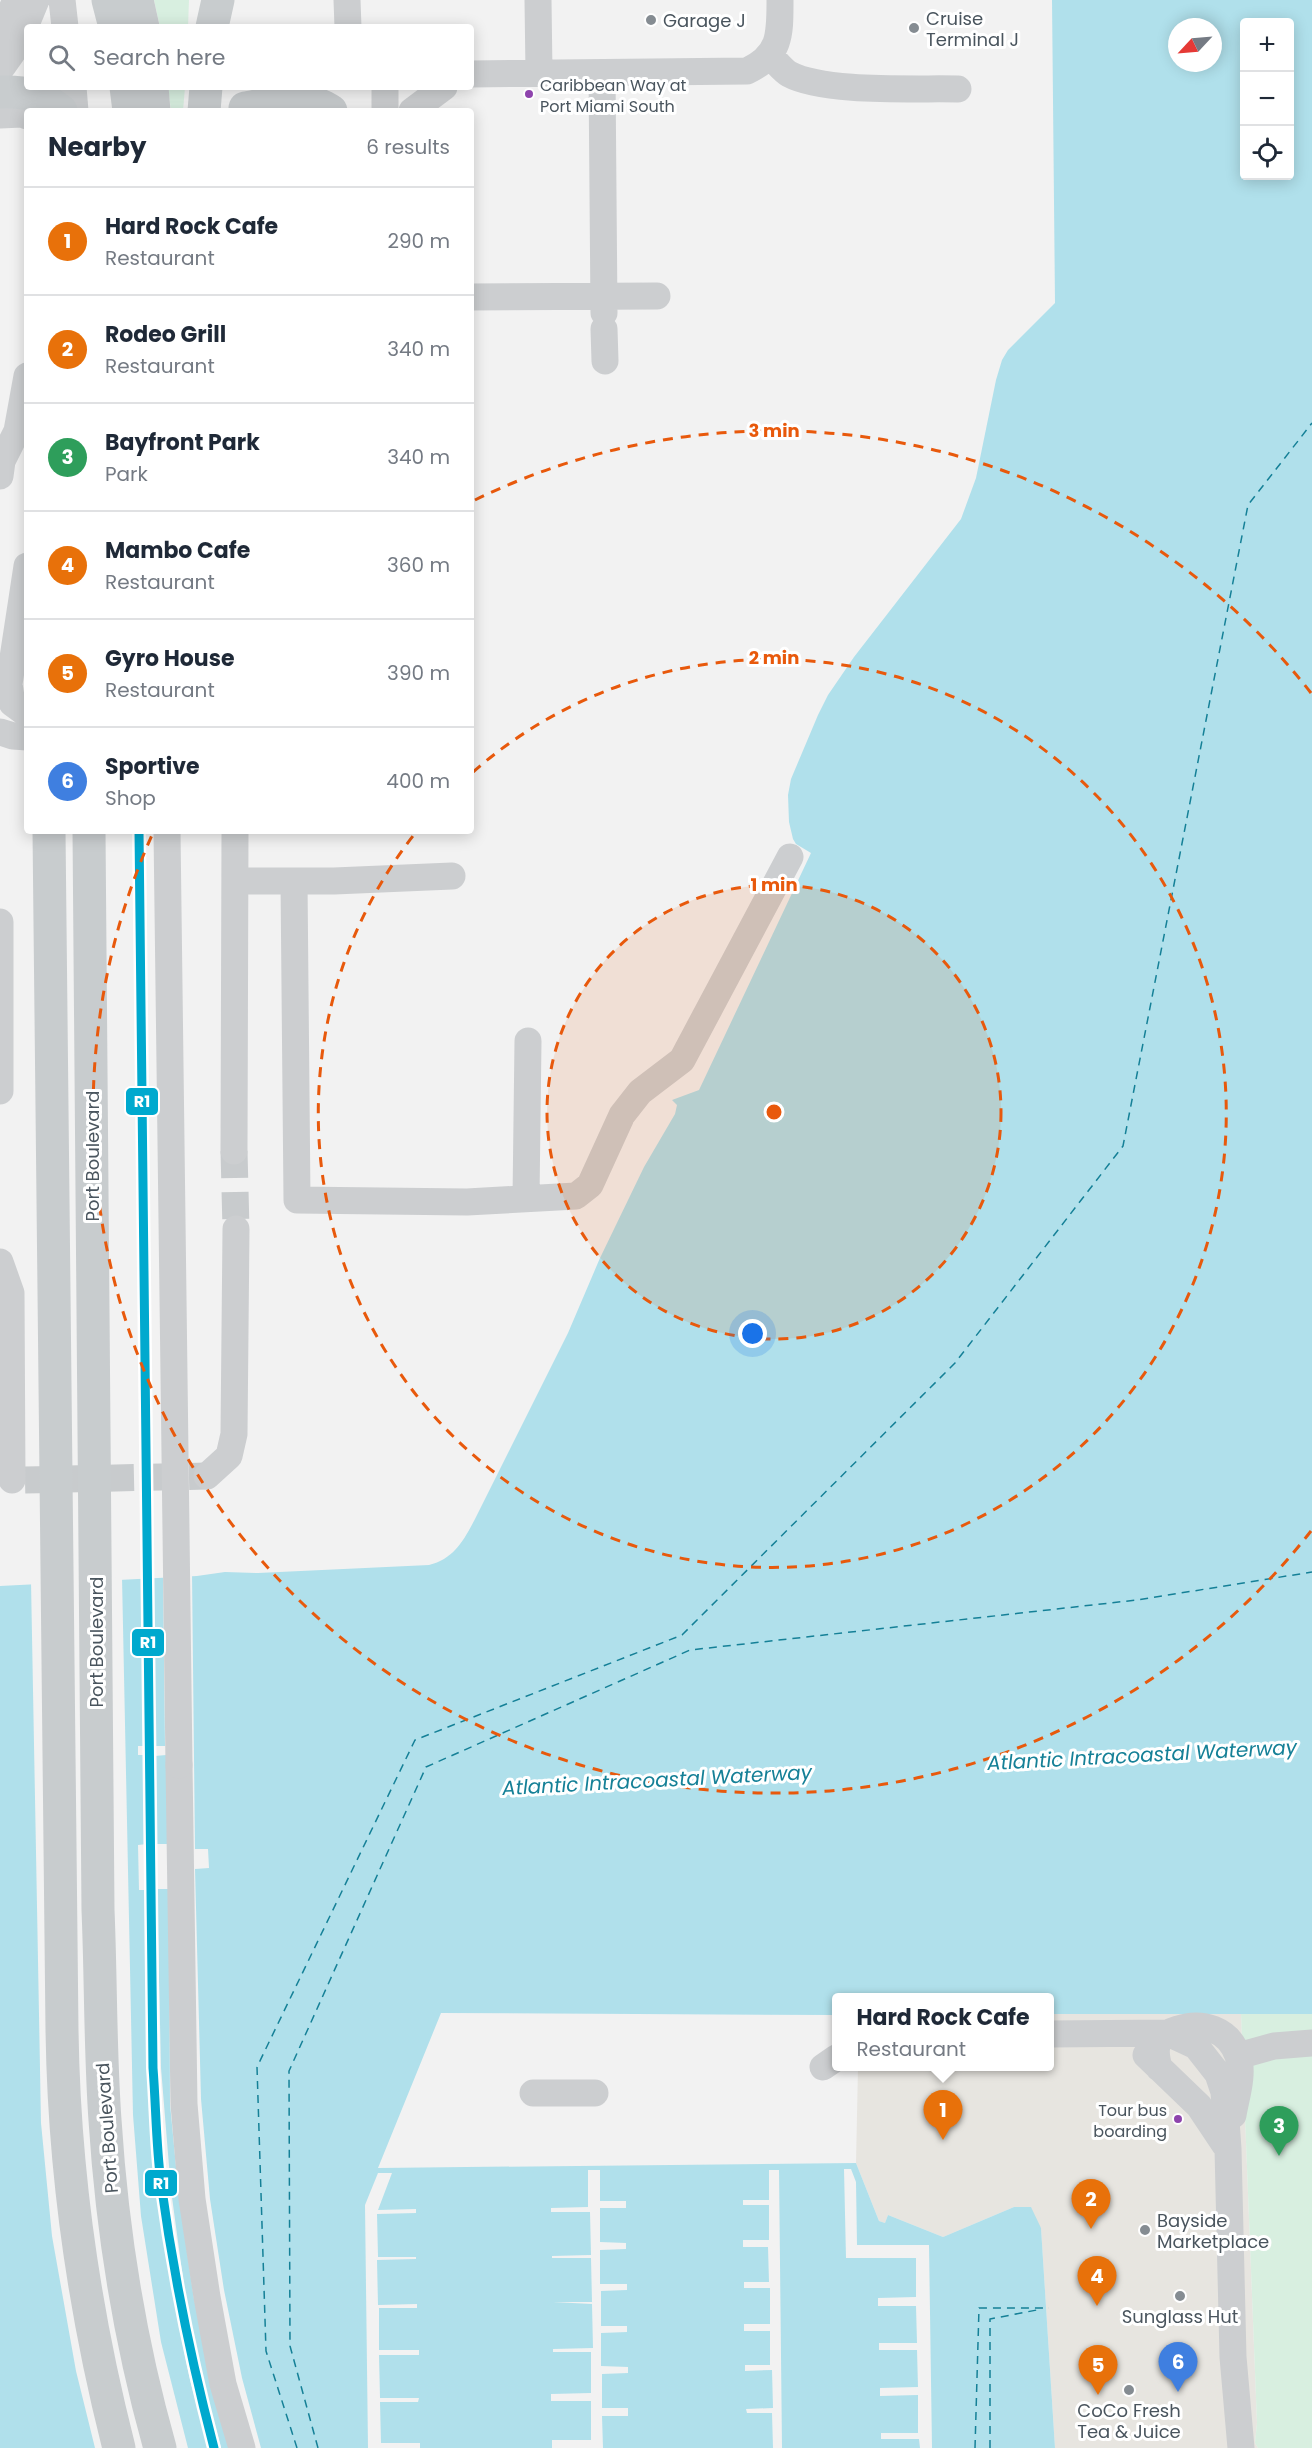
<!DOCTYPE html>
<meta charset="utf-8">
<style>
:root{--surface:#fff;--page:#f6f6f7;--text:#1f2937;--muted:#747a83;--line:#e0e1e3;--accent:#ea580c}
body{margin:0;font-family:Poppins,sans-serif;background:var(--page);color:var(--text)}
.controls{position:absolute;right:18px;top:18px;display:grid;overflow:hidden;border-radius:6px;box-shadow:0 3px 15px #0003}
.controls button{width:54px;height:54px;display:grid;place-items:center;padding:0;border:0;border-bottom:2px solid var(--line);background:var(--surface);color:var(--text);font:30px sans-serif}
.compass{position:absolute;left:1168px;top:18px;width:54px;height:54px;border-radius:50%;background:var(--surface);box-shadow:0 3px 15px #0003;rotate:244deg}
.you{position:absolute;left:753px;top:1334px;width:21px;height:21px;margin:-15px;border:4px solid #fff;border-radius:50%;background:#1a73e8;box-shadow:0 0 0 9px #1a73e833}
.badge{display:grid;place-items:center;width:39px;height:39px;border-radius:50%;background:var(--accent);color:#fff;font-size:20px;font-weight:700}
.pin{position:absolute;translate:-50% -50px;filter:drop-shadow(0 2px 3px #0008)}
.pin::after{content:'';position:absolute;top:32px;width:21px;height:18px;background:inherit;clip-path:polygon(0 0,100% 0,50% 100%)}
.popup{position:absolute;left:832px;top:1993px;width:222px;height:78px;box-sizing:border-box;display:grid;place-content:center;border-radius:6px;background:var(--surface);filter:drop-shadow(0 2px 4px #0005);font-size:20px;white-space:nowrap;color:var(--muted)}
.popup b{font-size:22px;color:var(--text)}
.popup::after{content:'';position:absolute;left:50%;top:100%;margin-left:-12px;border:12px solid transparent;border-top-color:var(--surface)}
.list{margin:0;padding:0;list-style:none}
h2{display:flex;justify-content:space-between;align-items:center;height:78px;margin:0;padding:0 24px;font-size:26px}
h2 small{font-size:20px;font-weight:400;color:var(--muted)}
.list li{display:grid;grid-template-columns:39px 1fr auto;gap:18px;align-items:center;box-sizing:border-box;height:108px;padding:0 24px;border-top:2px solid var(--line)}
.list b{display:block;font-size:22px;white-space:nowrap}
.list p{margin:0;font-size:20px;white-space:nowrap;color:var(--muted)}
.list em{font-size:20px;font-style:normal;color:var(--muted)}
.icon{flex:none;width:33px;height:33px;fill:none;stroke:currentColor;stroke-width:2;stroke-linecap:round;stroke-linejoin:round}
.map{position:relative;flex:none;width:1312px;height:2448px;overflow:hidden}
.search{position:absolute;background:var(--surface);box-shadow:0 3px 15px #0003;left:24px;top:24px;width:450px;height:66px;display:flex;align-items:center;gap:15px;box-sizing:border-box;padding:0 21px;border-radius:6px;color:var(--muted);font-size:22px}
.panel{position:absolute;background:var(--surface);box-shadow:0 3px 15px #0003;left:24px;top:108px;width:450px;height:726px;border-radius:6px}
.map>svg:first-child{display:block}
.commercial{fill:#e7e5e0}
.green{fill:#d8efe0}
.water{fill:#b0e0eb;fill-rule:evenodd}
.pier{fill:#f2f2f2;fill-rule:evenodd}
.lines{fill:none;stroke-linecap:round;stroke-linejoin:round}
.ferry{stroke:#158097;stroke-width:1.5;stroke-dasharray:8 6;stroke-linecap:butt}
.minor-tunnel{stroke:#c8cbcd;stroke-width:27;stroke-dasharray:27 14;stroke-linecap:butt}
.minor{stroke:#ccced0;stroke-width:27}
.major{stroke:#c8ccce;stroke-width:33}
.minor-bridge{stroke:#ccced0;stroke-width:27}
.major-bridge{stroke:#c8ccce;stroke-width:33}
.rail-1-casing{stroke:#fff;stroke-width:14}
.rail-1{stroke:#00a9ce;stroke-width:9}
.ring{fill:none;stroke:#e8590c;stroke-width:3;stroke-dasharray:10 8}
.poi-dot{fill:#858c92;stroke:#fff;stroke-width:2}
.bus-dot{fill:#8e44ad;stroke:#fff;stroke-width:2}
.labels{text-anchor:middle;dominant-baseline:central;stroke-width:6;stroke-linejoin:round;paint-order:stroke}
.bus-label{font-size:16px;fill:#4a555e;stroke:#fff;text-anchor:start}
.poi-label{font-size:18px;fill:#4a555e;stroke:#fff;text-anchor:start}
.street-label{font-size:18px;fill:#4a555e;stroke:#fff}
.water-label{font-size:20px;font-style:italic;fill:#158097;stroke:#fff}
.centre{fill:#e8590c;stroke:#fff;stroke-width:3}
.ring-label{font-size:18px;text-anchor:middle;font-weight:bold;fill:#e8590c;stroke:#fff;stroke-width:6;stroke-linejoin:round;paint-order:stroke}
.line-badge{stroke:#fff;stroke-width:2}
.badge-label{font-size:16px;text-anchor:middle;font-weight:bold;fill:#fff}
</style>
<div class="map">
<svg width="1312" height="2448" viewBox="0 0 1312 2448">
<rect width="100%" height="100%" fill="#f2f2f2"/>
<!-- commercial -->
<path class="commercial" d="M1050,2014H1241L1257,2423L1255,2443L1258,2448H1055L1041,2228L1014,2207L943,2237L888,2215L885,2223L879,2221L856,2163L858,2067L1050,2066Z"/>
<!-- green -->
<path class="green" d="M154,0H189L188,27H160Z
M168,87H185L183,111H171Z
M1241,2014H1312V2448H1258L1255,2443L1257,2423Z"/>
<!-- water -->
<path class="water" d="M1052,0H1312V2014H1050V1998H836V2015L441,2013L378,2168L856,2163L879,2221L885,2223L888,2215L943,2237L1014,2207H1031L1041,2228L1055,2448H0V1586L197,1576L225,1572L258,1573L429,1565C454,1559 464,1540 475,1519L568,1333L600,1258L644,1167L675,1114L677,1105L672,1100L699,1090L811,853L796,844L793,839L789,822L788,795L791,779L818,715L828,695L854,657L961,519L976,478L996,380L1002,360L1008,350L1055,303ZM1244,22H1290V176H1244ZM1177,27H1213V63H1177Z"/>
<!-- pier -->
<path class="pier" d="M192,1573L195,1849H208L209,1868L195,1869L201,2099L210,2199L224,2290L242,2378L261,2448H229L194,2299L178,2190H171L185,2293L202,2377L221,2448H208L190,2380L173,2296L160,2201L149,2068L148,1890H139L138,1845L147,1844L145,1755H138V1746H145L142,1576L154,1575V1746H165L163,1575ZM166,1755L168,1844H156L155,1756ZM157,1889H169L170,2104L177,2177L170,2178L161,2068Z
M122,1577L133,2115L141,2216L161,2342L188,2448H95L76,2371L52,2236L41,2123L31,1581Z
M844,2169H851L856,2182L857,2245H929L932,2448H920L919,2439H881V2433H918V2395L880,2396V2388L918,2387L917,2350H879V2343H917L916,2306H878V2298L916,2297V2258H846Z
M588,2170H600V2201H626V2208H600V2242L626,2243V2249L600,2250V2284H627V2290L601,2291V2326H627V2332L601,2333V2366L628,2367V2373L602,2374V2408H628V2416H602L603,2448H552V2440H591V2401H551V2394L591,2393V2352H553V2349L593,2348L592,2304L553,2302H592L591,2258H552V2256L591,2255L590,2212H551V2208L588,2207Z
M769,2170H779L782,2448H773L772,2413H747L746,2409L773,2408L772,2370L745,2371V2365H770V2331H744V2324H770V2288H744V2282H769L768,2247H743V2240H769V2205H743V2200H769Z
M378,2173H392L378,2210L416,2209V2213L377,2214L378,2257H416V2259L377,2260L378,2305L417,2304V2308H379V2350H419V2355H379L380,2398H419L418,2402H380L381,2443H420V2448H368L365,2205Z"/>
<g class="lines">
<!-- ferry -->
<path class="ferry" d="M297,2448L266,2351L257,2067L415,1740L682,1635L955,1363L1123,1146L1248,505L1312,423
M318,2448L290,2346L289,2071L426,1767L690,1650L1137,1600L1312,1572
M975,2448L979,2308H1049
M990,2448V2319L1042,2309"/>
<!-- minor-tunnel -->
<path class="minor-tunnel" d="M234,1151L236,1229
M25,1480L207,1476"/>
<!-- minor -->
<path class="minor" d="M62,0L65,27
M347,0L348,27
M538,0L539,72
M0,35L16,0
M769,55C776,61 782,70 789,74C824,93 916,88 958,89
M0,70L17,46L36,0
M602,73L604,313
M471,74L747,71C781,55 780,34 780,0
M73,87L75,111
M385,111V87
M412,111L444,87
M0,115L22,114L27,116
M471,297L657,296
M604,329L605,361
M0,476L2,461L17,431L27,376
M27,566L9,684L12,703L27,714
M0,732L13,736L27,737
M235,881H334L452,876
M294,881L297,1200L467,1202L576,1196L590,1185L622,1115L640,1092L682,1060L790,857
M0,922V1091
M234,1151L235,831
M526,1198L528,1041
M0,1262L11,1293L12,1480
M207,1476L229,1456L234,1434L236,1229
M179,1765L184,2104L192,2199L207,2297L223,2384L242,2448
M1050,2034L1168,2033L1196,2046L1218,2074L1224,2092L1228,2149L1233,2357L1241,2448
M1146,2055L1199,2106L1225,2145
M1238,2056L1274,2046L1312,2043
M823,2067L836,2058
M1159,2068C1157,2060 1154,2049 1159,2041C1163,2035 1171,2031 1178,2029C1202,2021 1229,2029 1238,2056C1244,2074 1236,2097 1233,2115
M533,2093H595"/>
<!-- major -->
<path class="major" d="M108,0L115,27
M137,0L143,27
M212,27L218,0
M126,87L129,111
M152,87L154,111
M0,92C26,91 41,95 61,111
M245,108C273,103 306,93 331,111
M204,111L206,87"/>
<!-- minor-bridge -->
<path class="minor-bridge" d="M167,831L179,1765"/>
<!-- major-bridge -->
<path class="major-bridge" d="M49,831L62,2030C64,2171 84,2311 119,2448
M89,831L98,1910C101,1980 100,2050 105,2120C112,2230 130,2342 160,2448"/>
<!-- rail-1 casing -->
<g class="rail-1-casing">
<path id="rail-1" d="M139,831L153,2068C156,2106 156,2145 161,2183C173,2272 191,2360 214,2448"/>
</g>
<!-- rail-1 -->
<use href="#rail-1" class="rail-1"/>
</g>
<!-- distance rings -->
<circle cx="774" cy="1112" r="227" fill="#e8590c" fill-opacity=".12"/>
<g class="ring">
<circle cx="774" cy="1112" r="227"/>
<path d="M473 772A454 454 0 1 1 416 832"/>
<path d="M1311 1531A681 681 0 0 1 152 835M475 500A681 681 0 0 1 1311 693"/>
</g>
<!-- markers -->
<g class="poi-dot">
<circle cx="651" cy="20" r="6"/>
<circle cx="914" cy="28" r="6"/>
<circle cx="1145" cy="2230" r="6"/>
<circle cx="1180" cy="2296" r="6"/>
<circle cx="1129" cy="2390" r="6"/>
</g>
<g class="bus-dot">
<circle cx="529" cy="94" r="5"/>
<circle cx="1178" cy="2119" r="5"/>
</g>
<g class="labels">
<!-- bus labels -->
<g class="bus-label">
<text x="540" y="85">Caribbean Way at<tspan x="540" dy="21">Port Miami South</tspan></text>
<text x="1167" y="2110" text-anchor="end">Tour bus<tspan x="1167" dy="21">boarding</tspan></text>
</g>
<!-- poi labels -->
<g class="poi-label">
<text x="926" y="18">Cruise<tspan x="926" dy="21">Terminal J</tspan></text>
<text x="663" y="20">Garage J</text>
<text x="1157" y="2220">Bayside<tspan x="1157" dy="21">Marketplace</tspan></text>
<text x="1180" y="2316" text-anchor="middle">Sunglass Hut</text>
<text x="1129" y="2410" text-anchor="middle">CoCo Fresh<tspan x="1129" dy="21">Tea &amp; Juice</tspan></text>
</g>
<!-- street labels -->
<g class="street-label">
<text transform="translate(92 1156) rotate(-90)">Port Boulevard</text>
<text transform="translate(96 1642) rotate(-90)">Port Boulevard</text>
<text transform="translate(107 2128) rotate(-94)">Port Boulevard</text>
</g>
<!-- water labels -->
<g class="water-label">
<text transform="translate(1142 1755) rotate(-3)">Atlantic Intracoastal Waterway</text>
<text transform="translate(657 1780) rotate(-3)">Atlantic Intracoastal Waterway</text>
</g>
</g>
<circle cx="774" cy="1112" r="9" class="centre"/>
<g class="ring-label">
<text x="774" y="437">3 min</text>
<text x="774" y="664">2 min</text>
<text x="774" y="891">1 min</text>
</g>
<g class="line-badge">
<rect x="125" y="1087" width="34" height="29" rx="6" fill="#00a9ce"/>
<rect x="131" y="1628" width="34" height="29" rx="6" fill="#00a9ce"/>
<rect x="144" y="2169" width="34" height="28" rx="6" fill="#00a9ce"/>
</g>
<g class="badge-label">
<text x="142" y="1107">R1</text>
<text x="148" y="1648">R1</text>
<text x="161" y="2189">R1</text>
</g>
</svg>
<div class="controls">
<button>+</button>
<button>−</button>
<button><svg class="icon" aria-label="locate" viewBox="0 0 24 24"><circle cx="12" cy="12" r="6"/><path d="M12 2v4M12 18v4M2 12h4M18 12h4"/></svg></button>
</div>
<svg class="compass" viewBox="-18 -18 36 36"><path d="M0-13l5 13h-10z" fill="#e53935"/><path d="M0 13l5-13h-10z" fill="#747a83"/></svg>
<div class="you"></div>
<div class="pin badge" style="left:943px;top:2140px;background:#e8710a">1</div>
<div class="popup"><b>Hard Rock Cafe</b>Restaurant</div>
<div class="pin badge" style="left:1091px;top:2229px;background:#e8710a">2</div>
<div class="pin badge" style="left:1279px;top:2156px;background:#2e9e5b">3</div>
<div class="pin badge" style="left:1097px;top:2306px;background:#e8710a">4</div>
<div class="pin badge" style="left:1098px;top:2395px;background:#e8710a">5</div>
<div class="pin badge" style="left:1178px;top:2392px;background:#3f7fe0">6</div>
<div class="search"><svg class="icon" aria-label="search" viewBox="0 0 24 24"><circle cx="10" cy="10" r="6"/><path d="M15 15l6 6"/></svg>Search here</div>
<section class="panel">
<h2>Nearby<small>6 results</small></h2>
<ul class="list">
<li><span class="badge" style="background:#e8710a">1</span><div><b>Hard Rock Cafe</b><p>Restaurant</p></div><em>290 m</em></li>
<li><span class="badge" style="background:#e8710a">2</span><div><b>Rodeo Grill</b><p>Restaurant</p></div><em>340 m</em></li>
<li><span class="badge" style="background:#2e9e5b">3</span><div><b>Bayfront Park</b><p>Park</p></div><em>340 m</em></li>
<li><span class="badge" style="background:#e8710a">4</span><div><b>Mambo Cafe</b><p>Restaurant</p></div><em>360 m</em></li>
<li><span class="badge" style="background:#e8710a">5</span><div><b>Gyro House</b><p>Restaurant</p></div><em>390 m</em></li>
<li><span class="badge" style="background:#3f7fe0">6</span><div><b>Sportive</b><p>Shop</p></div><em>400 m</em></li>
</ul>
</section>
</div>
